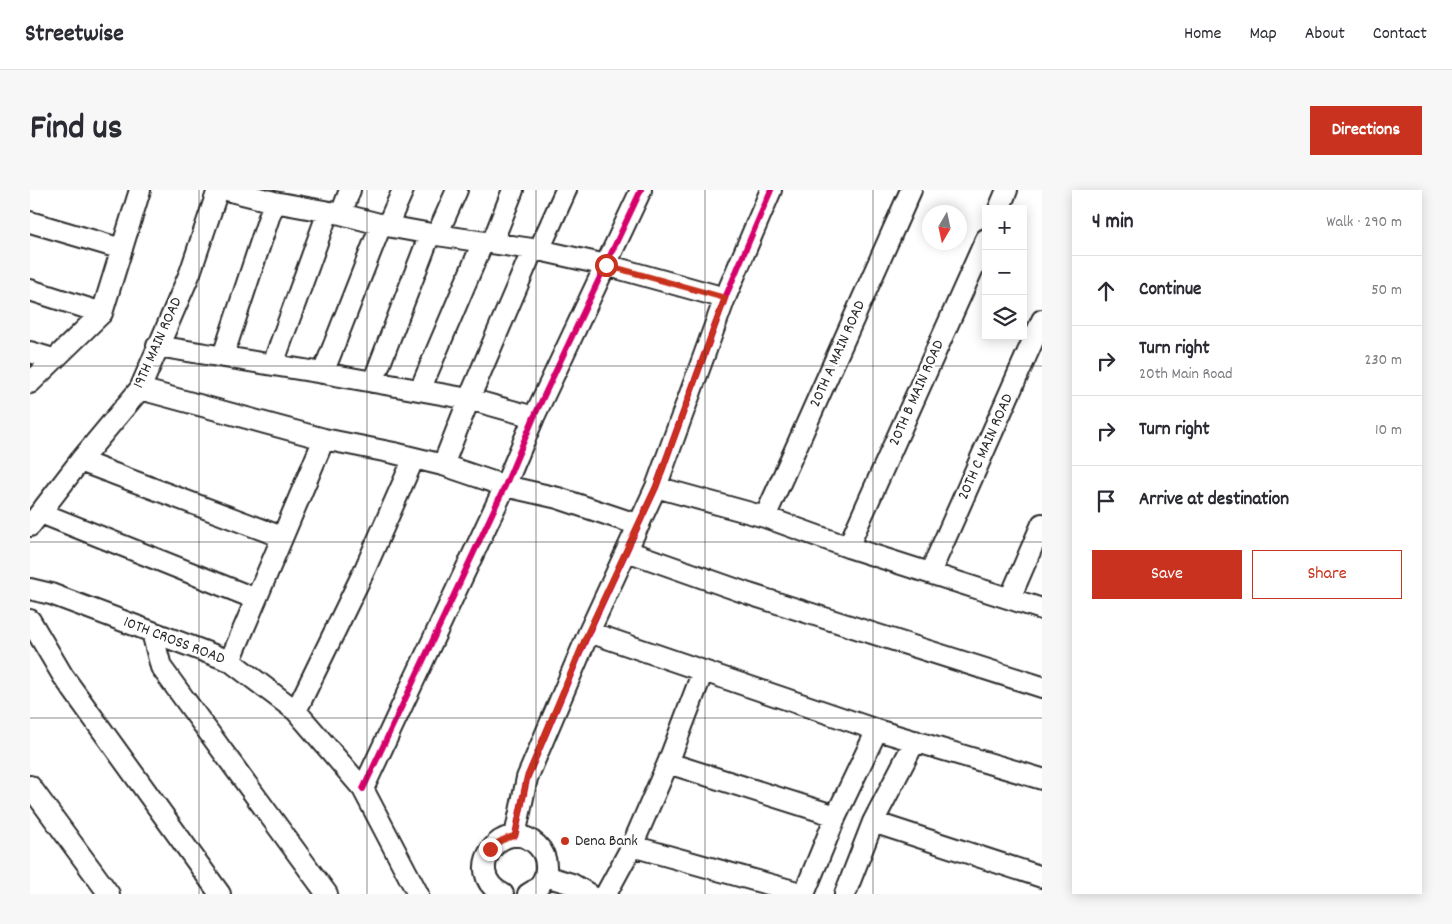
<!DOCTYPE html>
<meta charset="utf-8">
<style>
:root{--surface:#fff;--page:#f7f7f7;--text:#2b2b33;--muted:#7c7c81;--line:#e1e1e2;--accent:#c8321e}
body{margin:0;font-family:Dekko,sans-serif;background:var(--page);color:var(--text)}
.controls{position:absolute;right:15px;top:15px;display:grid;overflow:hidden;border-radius:0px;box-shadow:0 2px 12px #0003}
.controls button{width:45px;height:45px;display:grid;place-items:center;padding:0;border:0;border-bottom:1px solid var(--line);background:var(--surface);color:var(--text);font:25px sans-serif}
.compass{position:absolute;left:892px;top:15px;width:45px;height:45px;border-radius:50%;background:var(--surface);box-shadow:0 2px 12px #0003;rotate:189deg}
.stop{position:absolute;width:15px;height:15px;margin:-11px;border:4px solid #c8321e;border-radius:50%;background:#fff}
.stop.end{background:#c8321e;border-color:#fff;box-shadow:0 1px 5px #0008}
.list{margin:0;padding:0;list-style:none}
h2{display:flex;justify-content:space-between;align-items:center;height:65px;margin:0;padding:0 20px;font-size:21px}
h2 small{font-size:16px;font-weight:400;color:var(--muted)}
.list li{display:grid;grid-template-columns:32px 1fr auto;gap:15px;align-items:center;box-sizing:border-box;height:70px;padding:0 20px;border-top:1px solid var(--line)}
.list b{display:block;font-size:19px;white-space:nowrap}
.list p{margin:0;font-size:16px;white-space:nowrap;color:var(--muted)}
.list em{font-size:16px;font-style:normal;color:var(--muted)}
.actions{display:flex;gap:10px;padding:15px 20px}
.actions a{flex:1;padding:11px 0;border:1px solid var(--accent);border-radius:0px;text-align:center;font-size:18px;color:var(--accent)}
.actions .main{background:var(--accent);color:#fff}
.icon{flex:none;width:28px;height:28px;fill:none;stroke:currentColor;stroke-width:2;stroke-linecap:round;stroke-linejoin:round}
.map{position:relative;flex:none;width:1012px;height:704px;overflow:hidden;border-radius:0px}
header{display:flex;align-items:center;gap:30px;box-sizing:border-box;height:70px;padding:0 25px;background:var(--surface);border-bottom:1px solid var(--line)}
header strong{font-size:24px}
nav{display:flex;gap:28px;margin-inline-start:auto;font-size:18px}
.intro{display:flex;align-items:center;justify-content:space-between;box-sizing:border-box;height:120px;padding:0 30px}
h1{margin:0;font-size:35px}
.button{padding:12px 22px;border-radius:0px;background:var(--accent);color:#fff;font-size:18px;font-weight:700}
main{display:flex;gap:30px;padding:0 30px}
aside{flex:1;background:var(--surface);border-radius:0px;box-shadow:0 2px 12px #0003}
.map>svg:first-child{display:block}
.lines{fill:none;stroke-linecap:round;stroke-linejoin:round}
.minor-casing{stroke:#2b2b2b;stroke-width:24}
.minor{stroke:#fff;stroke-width:20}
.cycleway-casing{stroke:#fff;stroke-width:9}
.cycleway{stroke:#d6006c;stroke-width:6}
.route{stroke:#c8321e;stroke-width:6}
.grid{fill:none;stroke:#2b2b2b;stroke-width:1;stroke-opacity:0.55}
.poi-dot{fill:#c8321e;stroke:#fff;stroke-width:2}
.labels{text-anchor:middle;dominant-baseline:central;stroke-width:5;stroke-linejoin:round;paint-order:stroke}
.street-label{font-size:16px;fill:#2b2b2b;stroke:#fff}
.poi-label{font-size:16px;fill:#2b2b2b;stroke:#fff;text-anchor:start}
</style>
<header>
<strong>Streetwise</strong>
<nav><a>Home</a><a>Map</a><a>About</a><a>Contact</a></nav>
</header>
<div class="intro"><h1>Find us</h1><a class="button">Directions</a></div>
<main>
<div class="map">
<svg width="1012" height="704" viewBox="0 0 1012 704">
<rect width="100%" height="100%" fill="#fff"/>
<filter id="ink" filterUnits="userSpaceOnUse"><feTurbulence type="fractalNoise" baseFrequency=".02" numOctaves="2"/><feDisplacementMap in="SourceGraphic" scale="10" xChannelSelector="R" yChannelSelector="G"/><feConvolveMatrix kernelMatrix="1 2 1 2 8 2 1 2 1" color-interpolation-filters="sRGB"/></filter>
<g filter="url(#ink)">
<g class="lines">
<!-- minor casing -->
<g class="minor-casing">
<path id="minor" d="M197,0L244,12L311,24L357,36L407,45L509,60L576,75L695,108
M969,19L977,0
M311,24L320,0
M0,32L92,59
M357,36L373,0
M407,45L427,0
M462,53L483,0
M509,60L536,0
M0,100L72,123
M127,156L293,183L439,209L504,227
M0,162L23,169
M193,166L244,12
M243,174L298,22
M293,183L351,35
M343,192L400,44
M0,193L72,123L110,0
M110,199L294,249L364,263L413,275L475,296L528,308L609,335
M390,200L453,52
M50,271L252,347
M413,275L439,209L503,59
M626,297L735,327L818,357L1012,419
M11,323L226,409
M735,327L881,0
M0,336L50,271L110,199L160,83L188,0
M818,357L956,49
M597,361L719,404L1012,497
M900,383L1012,130
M0,399L21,404L200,471L266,521L333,599L388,704
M980,408L1012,334
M0,430L33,486L190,704
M122,442L131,477L297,704
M559,442L847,540L1012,589
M200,471L294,249
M266,521L335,379L384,268
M638,573L806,626
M0,596L79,704
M333,599L475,296L504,227L611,0
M843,632L1012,687
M485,646L497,588L559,442L626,297L695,108L741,0
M602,656L774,704
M515,686L542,694L559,704
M473,704C430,683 473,623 507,655C512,660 516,668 516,676C517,688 509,699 498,704
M576,704L602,656L638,573L673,481
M774,704L806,626L847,540
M815,704L843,632L885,551"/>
</g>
<!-- minor -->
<use href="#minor" class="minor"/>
<!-- cycleway casing -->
<g class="cycleway-casing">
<path id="cycleway" d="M333,599L475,296L504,227L611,0
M485,646L497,588L559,442L626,297L695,108L741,0"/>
</g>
<!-- cycleway -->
<use href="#cycleway" class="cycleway"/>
</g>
</g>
<g class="lines" filter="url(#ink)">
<!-- route -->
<path class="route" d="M460,659C468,652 474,648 485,646L497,588L558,442L626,297L695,108L576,75"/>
</g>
<!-- grid -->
<path class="grid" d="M169,0V704M337,0V704M506,0V704M675,0V704M843,0V704M0,176H1012M0,352H1012M0,528H1012"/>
<!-- markers -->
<circle class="poi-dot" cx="535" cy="651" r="5"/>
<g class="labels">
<!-- street labels -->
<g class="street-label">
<text transform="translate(128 153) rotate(-66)">19TH MAIN ROAD</text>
<text transform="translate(808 164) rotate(-66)">20TH A MAIN ROAD</text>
<text transform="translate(887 203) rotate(-66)">20TH B MAIN ROAD</text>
<text transform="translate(956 257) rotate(-66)">20TH C MAIN ROAD</text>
<text transform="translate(144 451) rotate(21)">10TH CROSS ROAD</text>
</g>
<!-- poi labels -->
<g class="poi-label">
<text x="545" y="651">Dena Bank</text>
</g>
</g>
</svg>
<div class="controls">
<button>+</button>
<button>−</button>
<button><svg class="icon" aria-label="layers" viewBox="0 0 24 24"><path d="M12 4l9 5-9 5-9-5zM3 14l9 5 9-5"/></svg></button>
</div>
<svg class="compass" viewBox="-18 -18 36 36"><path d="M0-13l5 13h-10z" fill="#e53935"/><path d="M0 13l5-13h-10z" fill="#7c7c81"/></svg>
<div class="stop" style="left:576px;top:75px"></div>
<div class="stop end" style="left:460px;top:659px"></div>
</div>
<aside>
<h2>4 min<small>Walk · 290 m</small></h2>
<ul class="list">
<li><svg class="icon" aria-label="ahead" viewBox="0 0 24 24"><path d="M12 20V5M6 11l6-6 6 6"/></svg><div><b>Continue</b></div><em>50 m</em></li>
<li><svg class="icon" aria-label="right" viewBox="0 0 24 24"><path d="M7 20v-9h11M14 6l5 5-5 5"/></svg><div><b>Turn right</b><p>20th Main Road</p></div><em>230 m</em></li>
<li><svg class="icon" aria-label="right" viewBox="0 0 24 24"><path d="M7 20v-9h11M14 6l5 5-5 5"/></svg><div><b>Turn right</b></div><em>10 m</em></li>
<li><svg class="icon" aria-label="arrive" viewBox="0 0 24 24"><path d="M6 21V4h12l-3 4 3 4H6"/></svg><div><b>Arrive at destination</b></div></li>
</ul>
<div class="actions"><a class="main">Save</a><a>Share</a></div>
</aside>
</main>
